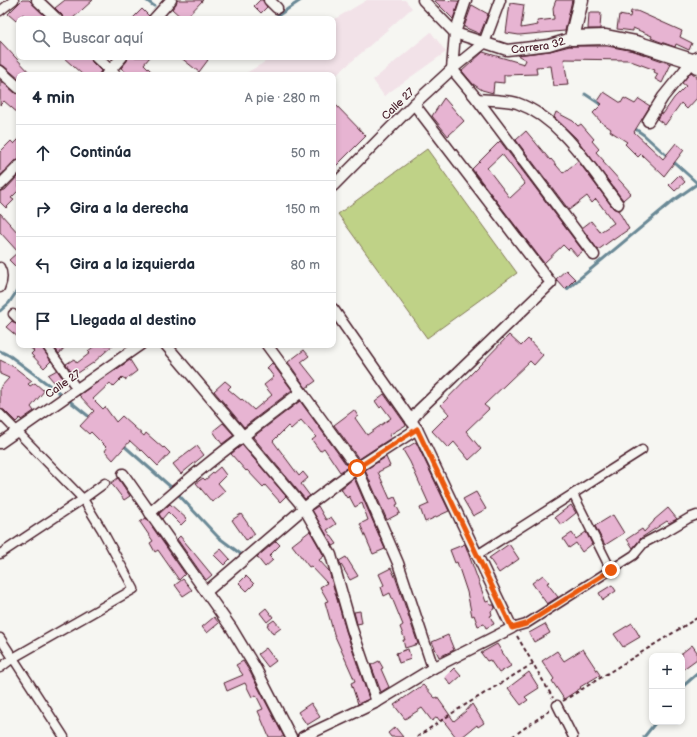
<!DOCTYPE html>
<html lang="es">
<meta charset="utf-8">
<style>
:root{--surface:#fff;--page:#f6f6f7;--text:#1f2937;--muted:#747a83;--line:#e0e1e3}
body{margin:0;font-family:"Balsamiq Sans",sans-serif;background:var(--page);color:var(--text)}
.controls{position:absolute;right:12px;bottom:12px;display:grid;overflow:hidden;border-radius:8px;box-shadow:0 2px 6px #0003}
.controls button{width:36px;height:36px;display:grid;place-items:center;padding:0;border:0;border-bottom:1px solid var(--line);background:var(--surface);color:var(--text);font:20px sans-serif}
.stop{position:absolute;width:12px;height:12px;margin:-9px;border:3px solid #ea580c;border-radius:50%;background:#fff}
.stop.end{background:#ea580c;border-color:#fff;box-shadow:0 1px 4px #0008}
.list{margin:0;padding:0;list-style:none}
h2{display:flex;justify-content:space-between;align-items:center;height:52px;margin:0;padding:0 16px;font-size:17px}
h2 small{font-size:13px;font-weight:400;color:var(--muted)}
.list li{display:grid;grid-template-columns:26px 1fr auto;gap:12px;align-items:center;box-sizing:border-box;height:56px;padding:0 16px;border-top:1px solid var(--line)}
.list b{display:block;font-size:15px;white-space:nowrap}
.list em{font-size:13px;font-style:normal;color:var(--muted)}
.icon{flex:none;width:22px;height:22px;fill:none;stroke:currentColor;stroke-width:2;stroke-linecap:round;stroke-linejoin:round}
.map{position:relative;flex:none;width:697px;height:737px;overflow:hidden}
.search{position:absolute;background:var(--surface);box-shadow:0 2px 6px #0003;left:16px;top:16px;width:320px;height:44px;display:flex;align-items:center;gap:10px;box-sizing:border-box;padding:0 14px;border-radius:8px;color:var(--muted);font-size:15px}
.panel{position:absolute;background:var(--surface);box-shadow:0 2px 6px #0003;left:16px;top:72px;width:320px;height:276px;border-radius:8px}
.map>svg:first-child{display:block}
.built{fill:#f2e2e8}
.green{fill:#bfd287;stroke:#847859}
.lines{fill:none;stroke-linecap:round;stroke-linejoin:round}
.stream{stroke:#6a8996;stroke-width:3}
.building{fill:#e7b4d2;stroke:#4a1f2b;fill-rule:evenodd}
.pedestrian-casing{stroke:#4a1f2b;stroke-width:11}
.minor-casing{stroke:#4a1f2b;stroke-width:13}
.secondary-casing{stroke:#4a1f2b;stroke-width:17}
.path{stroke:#4a1f2b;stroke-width:2;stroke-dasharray:4 3;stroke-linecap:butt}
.pedestrian{stroke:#f6f6f2;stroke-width:8}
.minor{stroke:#f6f6f2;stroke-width:10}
.secondary{stroke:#f6f6f2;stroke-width:14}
.route{stroke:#ea580c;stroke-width:5}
.labels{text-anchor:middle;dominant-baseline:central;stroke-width:3;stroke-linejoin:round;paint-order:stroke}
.street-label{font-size:11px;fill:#4a1f2b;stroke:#f6f6f2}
</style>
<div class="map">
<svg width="697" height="737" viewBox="0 0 697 737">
<rect width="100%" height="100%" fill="#f6f6f2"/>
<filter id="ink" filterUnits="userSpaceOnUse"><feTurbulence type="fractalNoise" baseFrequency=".025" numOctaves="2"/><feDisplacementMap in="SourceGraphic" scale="8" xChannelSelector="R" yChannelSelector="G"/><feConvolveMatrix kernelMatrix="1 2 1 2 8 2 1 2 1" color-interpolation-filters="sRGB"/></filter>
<g filter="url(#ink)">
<!-- built -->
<path class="built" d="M367,0H405L412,8L333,78V75H243L273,57H333V20Z
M431,32L446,52L384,96L373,80Z"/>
<!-- green -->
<path class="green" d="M427,149L517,273L427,338L338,214Z"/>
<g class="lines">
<!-- stream -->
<path class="stream" d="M146,0L154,6
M163,14L168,19
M273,19L301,0
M585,94L603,106
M634,128L644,135L697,183
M567,289L674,200L697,184
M0,311L9,303L19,288
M0,351L10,356L61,394
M67,399L92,419
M122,444L172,488
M176,492L218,537L242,555
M682,687L697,674
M644,737L656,722"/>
</g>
<!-- building -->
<path class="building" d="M22,0H29L48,19H28L23,14L16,21L8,14Z
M65,0H93L72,19H63L62,15L55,8Z
M177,0H203L185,19H183L172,9L176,4Z
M260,0H263L267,7L261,13L254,6Z
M434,0L459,1L453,19Z
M556,0H572L565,31L519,35L506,33L510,3L524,5L521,28L538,25L537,21L554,19L553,8Z
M472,5L488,14L480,34L464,27Z
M142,9L149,16L148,19H132Z
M631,11H637L682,31L680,37L692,43L689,50L676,44L675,47L658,41L651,38L652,36L633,28V31L617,29L619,15L630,17Z
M589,13H601L600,29H588Z
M0,41L32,75H19V79L4,66L0,65Z
M570,46H607L634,51L671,64L662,83L655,79L658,74L654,72L655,70L628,60L564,59L568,85L554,86L551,66L536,67L537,74L504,75V83L494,82L493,93L482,90L473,84L462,71L483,52L524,64L526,60L517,55L550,51Z
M63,57H90L92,62L101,71L98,75H83Z
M128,57H150L144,64L155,75H129L121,68L127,61Z
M180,57H204L208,60L199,72Z
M691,72L697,77V98L687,109L681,103L665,125L657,119L661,113L663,114L674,98L686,86L682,83Z
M0,80L15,93L19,94V114L4,101L0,105Z
M604,92L621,103L624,98L635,104L639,99L650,106L634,132L663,159L676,143L684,150L664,176L641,154L638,157L625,144L627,142L610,131L611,129L601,122L593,113L602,104L598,101Z
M444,98L464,121L448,136L432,116Z
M333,102L366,136L333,169Z
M556,112L573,121L578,126L581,124L594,139L592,141L599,149L596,152L604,161L603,162L631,193L623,200L576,138L554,117Z
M526,131L550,160L551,159L563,173L578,161L613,208L618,210L629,229L613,240V239L598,250L582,228L591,221L600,232L614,223L596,199L592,203L587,196L569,210L516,140Z
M19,139V160L14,161L0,176V152L11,141L14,144Z
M500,141L583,251L577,256L570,248L568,250L563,245L544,263L472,169ZM502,154L525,184L510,198L487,168Z
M19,175V190L11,198L14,200L6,208L0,202V191L5,190Z
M679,175L685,182L675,191L669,185Z
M0,213L19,234V270L9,260L18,252L0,232Z
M566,270L575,279L565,289L556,279Z
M12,321L19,325V338L6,327Z
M509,335L521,346L528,339L543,355L534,365L530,361L484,405L489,409L466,431L481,449L469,460L454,442L448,448L432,431L449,414L441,405Z
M27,345H41L51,361L44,368L31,354L34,351Z
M53,345H59L64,348L59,354Z
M96,345H113L93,363L78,373L75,369L71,372L66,364L74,359L77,363L90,353L88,351Z
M304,350L309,356L301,362L316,381L306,388L288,362Z
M0,360L14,367L32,381L28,384L30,386L35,383L44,391L31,407L34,411L21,420L20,418L16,422L4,410L0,409V388L9,378L0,374Z
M130,360L137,371L125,380L123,377L113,387L110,383L93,399L103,409L105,407L116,422L122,416L144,436L146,433L163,448L164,447L170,453L158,466L142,450L141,451L130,441L113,460L105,451L107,448L91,432L89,434L80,426L94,411L79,395Z
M272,363L292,390L244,427L214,391L225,381L231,386L228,389L241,400L242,399L254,410L272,395L264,385L274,377L267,368Z
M57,370L63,379L58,383L56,381L54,382L48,375Z
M384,394L406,425L389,435L391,438L359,459L334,425L354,410L358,416L355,418L367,435L391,418L382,406L380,408L375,401Z
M300,401L348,467L340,472L324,448L320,451L312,440L316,437L301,420L291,429L288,426L273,441L299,476L303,472L308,478L301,484L310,496L305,499L253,437Z
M223,423L234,435L222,444L213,431Z
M416,442L449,511L425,522L420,508L429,504L410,462L403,450Z
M242,445L286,496L280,502L265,485L263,487L247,470L246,471L231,454Z
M197,446L204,455L181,474L173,464Z
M386,457L390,466L378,472L390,499L395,497L398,504L396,505L400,513L387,520L365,470Z
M220,467L226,475L218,483L225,491L212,502L196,483L203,478L205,480Z
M118,478L130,496L124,500L111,483Z
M354,478L385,549L373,554L360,524L368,520L362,503L355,507L349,496L347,498L341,489Z
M476,492L486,509L473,516L463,499Z
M170,504L187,519L181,525L168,512L162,519L159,514Z
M571,505L576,513L561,525L555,517Z
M318,506L326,520L331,517L336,524L327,530L337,544L333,546L312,510Z
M668,508L677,519L669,523L667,521L641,538L633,548L627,539L642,529L644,532L654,521V520Z
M241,514L255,534L246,540L232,520Z
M613,515L624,533L605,545L595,526Z
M146,518L185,574L179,580L158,550L155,552L150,543L153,541L140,522Z
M310,531L324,556L319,560L329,571L346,631L369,699L358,704L351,683L355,681L334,634L325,602L328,601L320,587L327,583L311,566L309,567L292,545Z
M586,532L592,544L582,552L576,543L569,548L563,539L572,533L576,539Z
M180,536L212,575L206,580L177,539Z
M276,541L280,545L269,556L273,560L265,567L257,557Z
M465,544L486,602L489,601L490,605H494L495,608L491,611L492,615L490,616L494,624L486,628L484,624L478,626L474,615L472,616L467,592L457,562L455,563L450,550Z
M509,544L519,559L499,573L489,558Z
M221,549L230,559L224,565L214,555Z
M346,557L358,576L350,580L339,561Z
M391,568L396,579L418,644L405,648L403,640H405L400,627L403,625L390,593L384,596L381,587L384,585L379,574Z
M543,575L549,582L547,583L558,597L547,604L532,583Z
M246,576L254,584L247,591L239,583Z
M183,579L192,590L183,596L175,585Z
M612,585L616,591L603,600L599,593Z
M266,608L273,617L267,622L260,613Z
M360,611L362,623L357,624L354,612Z
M214,617L219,623L207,633L202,627Z
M274,620L281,628L273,634L267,625Z
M632,623L640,637L623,647L614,634Z
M545,624L550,633L534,642L529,633Z
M448,635L454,650L439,657L432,642Z
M497,644L511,666L499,673L490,660L487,661L481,653Z
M692,645L697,652V659L682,670V653Z
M266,648L276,661L268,667L258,654Z
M408,649L411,659L399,663L396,653Z
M583,649L600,675L580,687L581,688L564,699L552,681L554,679L542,661L557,651L564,661Z
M243,661L250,672L284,737H269L258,711L263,709L256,695L252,697L245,683L227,691L224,683L243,675L236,665Z
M379,661L383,668L381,669L389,687L381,692L371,665Z
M454,668L461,676L451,685L445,677Z
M529,672L539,688L525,697L528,700L521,705L508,688Z
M423,685L435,698L437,697L454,721L466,711L472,704L484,723L478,727L477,725L462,737H456L442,719L440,721L437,717L432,721L422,708L405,719L394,705Z
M311,703L320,717L307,725L298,712Z
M395,727L403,737H391L388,733Z"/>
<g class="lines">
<!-- pedestrian casing -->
<g class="pedestrian-casing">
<path id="pedestrian" d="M0,11L14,0
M0,267C4,274 3,281 0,288
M13,314L19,320
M46,345L77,389
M0,414L83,499L102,530L134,589L13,658L0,668
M573,494L611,570
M0,554L83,499L105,483
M477,555L642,450
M512,628L526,624L634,555L644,543L667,531L689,518L697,515
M0,638L64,737
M557,705L573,737"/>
</g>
<!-- minor casing -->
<g class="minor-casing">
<g id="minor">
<path d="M37,0L57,19"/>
<path d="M269,0L277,8"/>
<path id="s1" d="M423,0L455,33L507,50L549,45L572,38"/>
<path d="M466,0L455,33L452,69L477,99L594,255"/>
<path d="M154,19L171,0"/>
<path d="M96,57L115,75"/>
<path d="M0,71L19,88"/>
<path d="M106,75L122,57"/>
<path d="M477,99C489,100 506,100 517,103C562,119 590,168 618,204"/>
<path d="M648,121L663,97L692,61L697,57"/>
<path d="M0,185L19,166"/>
<path d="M333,186L414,104L452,69L484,43L500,0"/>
<path d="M166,345L304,508L331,555L352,629L377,702"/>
<path d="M267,345L357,468L398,563L433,668"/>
<path d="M411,421L419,410L551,283L414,104"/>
<path d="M0,443L140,345"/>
<path d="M123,474L232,629L256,669L291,737"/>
<path d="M150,513C197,470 250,431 301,392"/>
<path d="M206,592L304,508L357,468L417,429"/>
<path d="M303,737L377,702L433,668L512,628L417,429L333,309"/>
</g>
</g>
<!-- secondary casing -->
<g class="secondary-casing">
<path id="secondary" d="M581,0L572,38L606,37L636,43L692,61L697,66"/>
</g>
<!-- path -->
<path class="path" d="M517,636L553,698
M563,701L697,618
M417,737L457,710L534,663
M512,737L550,710"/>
<!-- pedestrian -->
<use href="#pedestrian" class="pedestrian"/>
<!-- minor -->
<use href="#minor" class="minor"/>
<!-- secondary -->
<use href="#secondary" class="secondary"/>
</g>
</g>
<g class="lines" filter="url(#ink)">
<!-- route -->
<path class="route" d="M357,468L417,429L512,628L526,624L611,570"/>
</g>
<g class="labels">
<!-- street labels -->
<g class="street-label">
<text stroke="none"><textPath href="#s1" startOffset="132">Carrera 32</textPath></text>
<text transform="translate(398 104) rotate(-44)">Calle 27</text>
<text transform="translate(63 384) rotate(-35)">Calle 27</text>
</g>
</g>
</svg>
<div class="controls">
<button>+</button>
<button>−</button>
</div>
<div class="stop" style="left:357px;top:468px"></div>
<div class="stop end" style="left:611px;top:570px"></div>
<div class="search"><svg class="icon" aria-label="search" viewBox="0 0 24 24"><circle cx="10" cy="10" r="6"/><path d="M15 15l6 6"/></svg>Buscar aquí</div>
<section class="panel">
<h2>4 min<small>A pie · 280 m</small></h2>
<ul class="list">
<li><svg class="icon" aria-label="ahead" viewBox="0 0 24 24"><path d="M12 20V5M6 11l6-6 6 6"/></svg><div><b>Continúa</b></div><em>50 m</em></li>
<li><svg class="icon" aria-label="right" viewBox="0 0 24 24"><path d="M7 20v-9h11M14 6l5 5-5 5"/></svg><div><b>Gira a la derecha</b></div><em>150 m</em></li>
<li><svg class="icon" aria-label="left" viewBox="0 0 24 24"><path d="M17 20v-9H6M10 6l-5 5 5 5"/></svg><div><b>Gira a la izquierda</b></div><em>80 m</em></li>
<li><svg class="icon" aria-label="arrive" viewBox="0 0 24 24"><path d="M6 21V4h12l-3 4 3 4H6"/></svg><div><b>Llegada al destino</b></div></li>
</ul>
</section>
</div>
